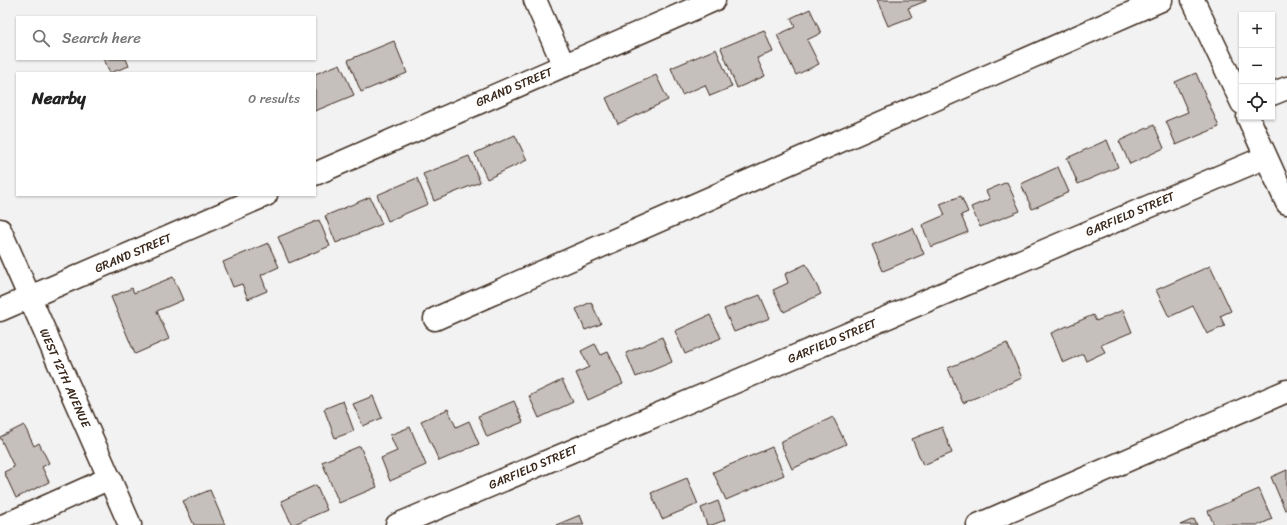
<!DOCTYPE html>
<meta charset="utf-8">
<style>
:root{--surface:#fff;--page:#f2f2f2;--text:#222;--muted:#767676;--line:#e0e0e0}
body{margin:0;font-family:Sriracha,sans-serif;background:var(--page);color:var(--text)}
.controls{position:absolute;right:12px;top:12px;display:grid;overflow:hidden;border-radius:0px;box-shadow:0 1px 3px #0004}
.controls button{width:36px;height:36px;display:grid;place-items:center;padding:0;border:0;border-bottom:1px solid var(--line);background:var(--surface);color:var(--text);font:20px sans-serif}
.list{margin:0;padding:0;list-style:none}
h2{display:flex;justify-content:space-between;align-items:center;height:52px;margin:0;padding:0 16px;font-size:17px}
h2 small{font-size:13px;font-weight:400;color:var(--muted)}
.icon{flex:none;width:22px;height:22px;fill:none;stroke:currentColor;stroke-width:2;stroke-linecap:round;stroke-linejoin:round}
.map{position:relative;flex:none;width:1287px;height:525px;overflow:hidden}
.search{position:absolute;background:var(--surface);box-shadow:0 1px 3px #0004;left:16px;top:16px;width:300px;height:44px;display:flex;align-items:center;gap:10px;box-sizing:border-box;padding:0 14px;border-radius:0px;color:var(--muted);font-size:15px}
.panel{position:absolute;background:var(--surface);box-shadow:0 1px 3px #0004;left:16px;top:72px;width:300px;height:124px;border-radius:0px}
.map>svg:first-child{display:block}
.building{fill:#c6c0bd;stroke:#3b2a1e}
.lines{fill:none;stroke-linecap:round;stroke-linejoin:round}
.minor-casing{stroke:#3b2a1e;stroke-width:25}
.major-casing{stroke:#3b2a1e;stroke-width:25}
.minor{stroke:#fff;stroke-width:22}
.major{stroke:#fff;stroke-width:22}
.labels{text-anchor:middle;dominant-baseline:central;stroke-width:3.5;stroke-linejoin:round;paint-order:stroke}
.street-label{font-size:12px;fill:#3b2a1e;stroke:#fff}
</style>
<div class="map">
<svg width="1287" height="525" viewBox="0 0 1287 525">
<rect width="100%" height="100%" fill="#f3f2f2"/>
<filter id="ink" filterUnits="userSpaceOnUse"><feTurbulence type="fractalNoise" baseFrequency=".025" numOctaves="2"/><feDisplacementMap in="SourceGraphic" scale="8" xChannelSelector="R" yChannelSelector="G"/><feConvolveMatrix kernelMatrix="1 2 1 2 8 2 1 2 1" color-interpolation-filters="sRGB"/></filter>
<g filter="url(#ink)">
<!-- building -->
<path class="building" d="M877,0H926V1L908,8L912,17L888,26Z
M810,9L821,33L807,40L819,64L796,75L777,35L795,27L791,18Z
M764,30L773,52L757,58L765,76L737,88L721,48Z
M394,41L407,73L361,92L348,60Z
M716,49L732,87L710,96L705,85L682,95L671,68Z
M104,59H126L129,66L110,73Z
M340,64L354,95L315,111V74Z
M1196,73L1219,127L1176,145L1166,121L1188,112L1175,82Z
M656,75L668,100L618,124L606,98Z
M1154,125L1164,148L1130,164L1119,141Z
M515,135L527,160L487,179L475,153Z
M1107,140L1118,167L1078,184L1067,158Z
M469,156L480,182L434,201L423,174Z
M1058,167L1069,192L1032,209L1021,184Z
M417,178L428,204L388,221L377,195Z
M1007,182L1020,211L980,227L971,207L990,199L986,191Z
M961,196L968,212L961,215L968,232L931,247L922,225L945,215L940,204Z
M370,197L382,224L336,243L325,216Z
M319,220L330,246L289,263L278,237Z
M913,228L924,254L883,271L872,245Z
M268,243L279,267L261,275L267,291L248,299L242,284L233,287L223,262Z
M806,264L821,294L784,312L773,290L788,283L785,274Z
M1210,266L1231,311L1220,316L1225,326L1207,334L1193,306L1169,317L1156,290Z
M173,277L183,300L157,311L169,339L135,354L111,297L132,288L134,293Z
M760,295L770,318L734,332L724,309Z
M591,302L601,324L585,330L576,309Z
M1123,310L1132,332L1101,345L1105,352L1086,361L1083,354L1063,363L1051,333L1093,315L1096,321Z
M710,315L721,338L685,354L675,331Z
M662,337L672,362L636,377L626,353Z
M1007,343L1022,378L963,403L948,368Z
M595,344L601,355L608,352L623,384L588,400L576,373L589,367L581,351Z
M562,380L573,402L539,418L529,396Z
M373,396L382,418L363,426L353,404Z
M343,401L354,431L335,438L324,409Z
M514,401L523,422L487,437L478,416Z
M448,409L456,427L469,421L479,444L439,461L421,421Z
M833,417L846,444L792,469L780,442Z
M24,425L34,446L39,443L49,463L42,467L49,482L16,498L4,472L14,467L0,437Z
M410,427L426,465L390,481L381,458L397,451L390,435Z
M942,427L952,453L923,465L912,439Z
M360,446L377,487L339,503L322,462Z
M772,447L784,475L726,500L713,472Z
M1287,470V509L1285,510L1271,477Z
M687,478L698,504L662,519L651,493Z
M316,485L327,510L292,525L281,501Z
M1259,489L1272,519L1259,525H1214L1208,511Z
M210,490L225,525H194L183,501Z
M718,501L725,520L712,525H707L701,508Z
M580,515L584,525H556Z
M1194,519L1197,525H1180Z"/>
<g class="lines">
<!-- minor casing -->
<g class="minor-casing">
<path id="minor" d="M535,0L564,66
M1193,0L1242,103
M1272,94L1287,88
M1248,117L1287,203
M315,174L714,0
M0,310L266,195
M435,319L1161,0
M5,525L110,478
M397,525L1266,157
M978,525L1287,391"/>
</g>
<!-- major casing -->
<g class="major-casing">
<path id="major" d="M0,230L130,525"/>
</g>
<!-- minor -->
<use href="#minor" class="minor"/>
<!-- major -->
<use href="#major" class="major"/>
</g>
</g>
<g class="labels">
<!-- street labels -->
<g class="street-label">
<text transform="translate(514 87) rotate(-23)">GRAND STREET</text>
<text transform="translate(1130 214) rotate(-23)">GARFIELD STREET</text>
<text transform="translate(133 253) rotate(-23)">GRAND STREET</text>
<text transform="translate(832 341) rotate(-23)">GARFIELD STREET</text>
<text transform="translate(65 378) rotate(66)">WEST 12TH AVENUE</text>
<text transform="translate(533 467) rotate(-23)">GARFIELD STREET</text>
</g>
</g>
</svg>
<div class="controls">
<button>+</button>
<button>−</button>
<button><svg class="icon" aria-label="locate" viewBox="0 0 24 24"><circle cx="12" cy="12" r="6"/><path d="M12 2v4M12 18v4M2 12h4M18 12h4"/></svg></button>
</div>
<div class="search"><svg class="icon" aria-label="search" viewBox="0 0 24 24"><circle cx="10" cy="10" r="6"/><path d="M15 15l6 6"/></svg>Search here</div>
<section class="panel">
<h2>Nearby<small>0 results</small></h2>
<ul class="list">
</ul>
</section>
</div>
